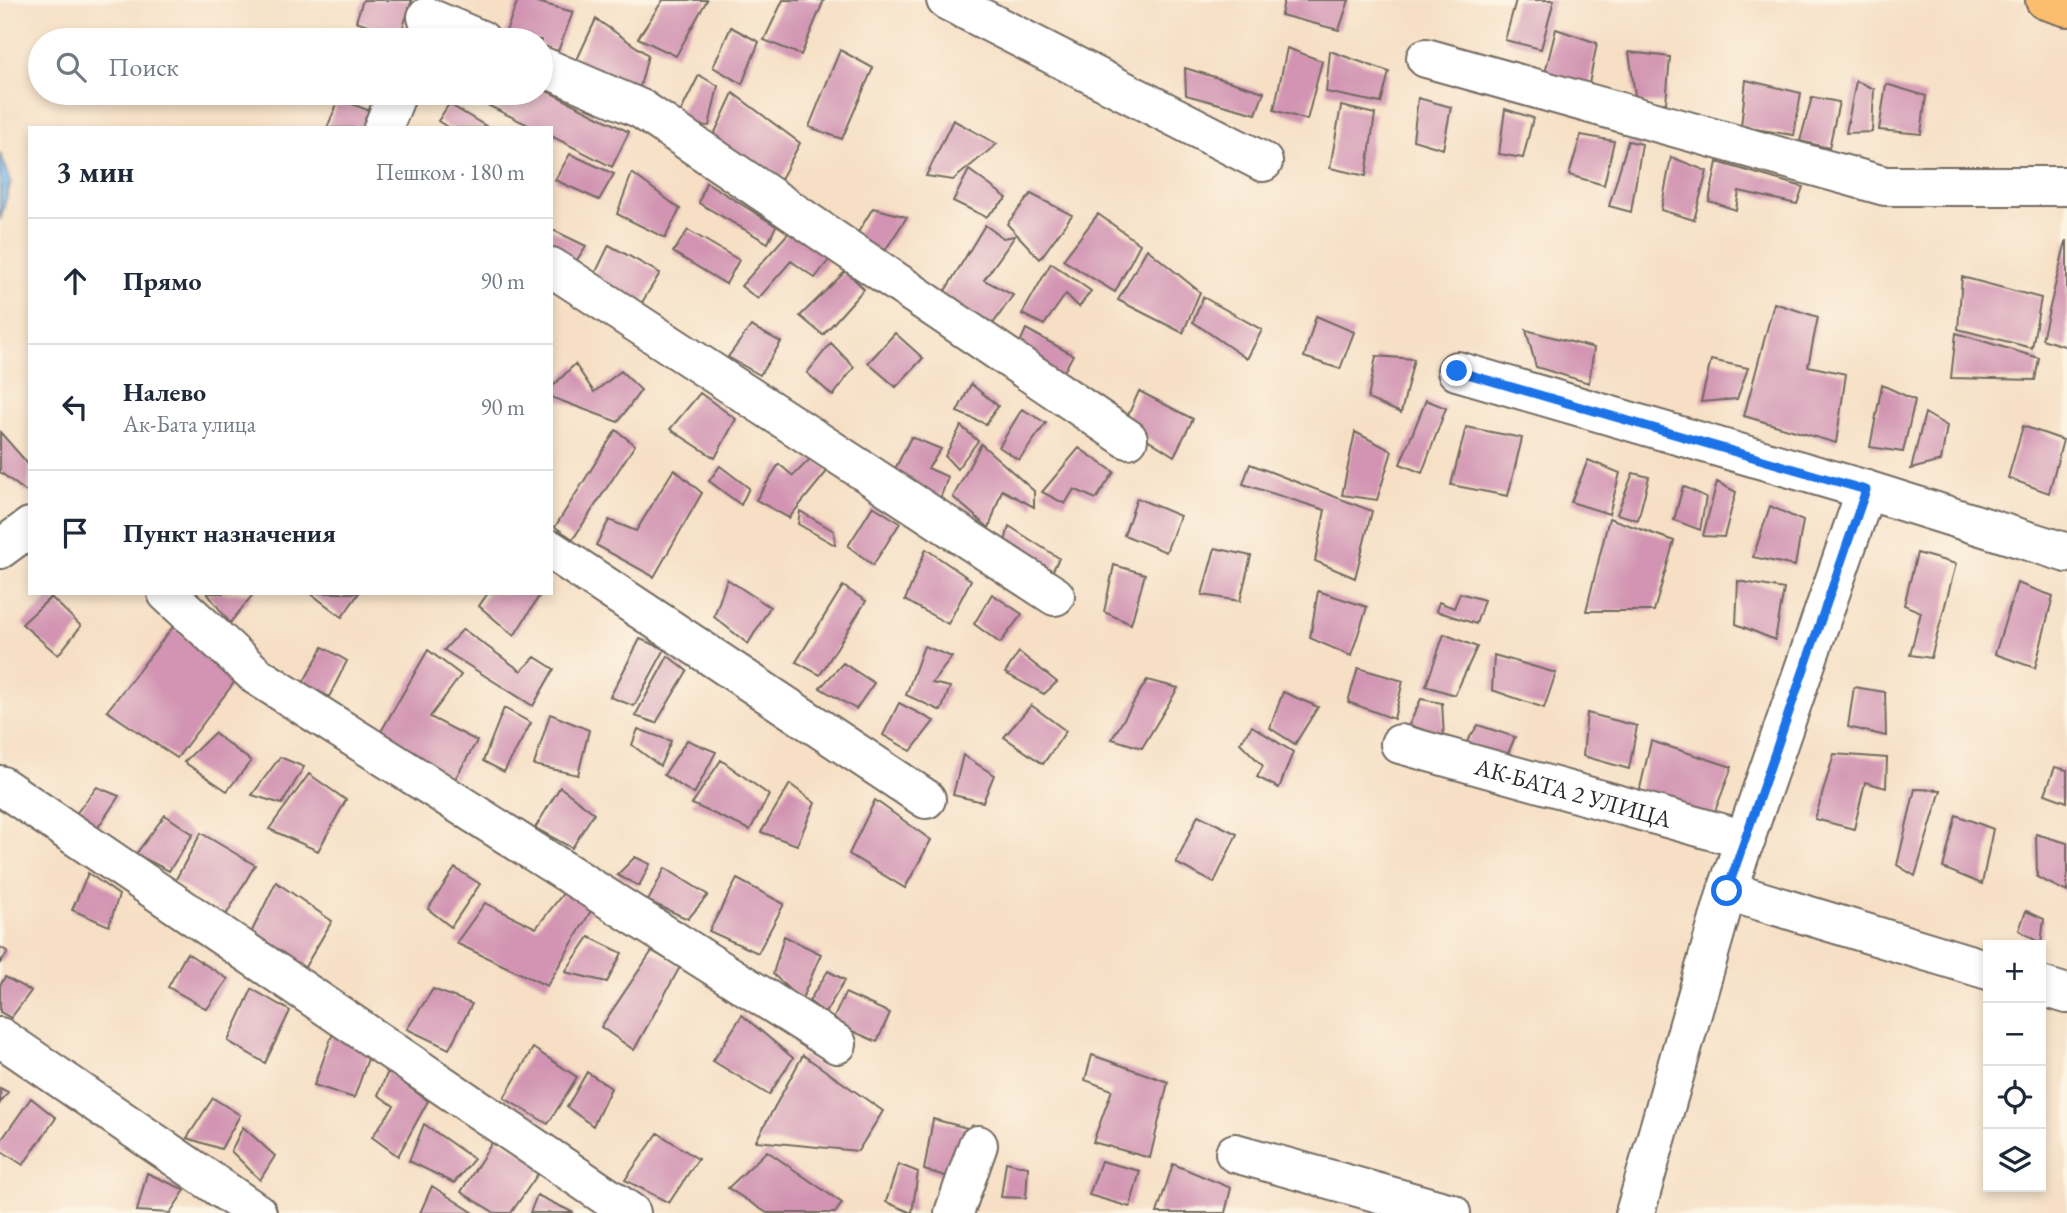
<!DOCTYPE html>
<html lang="ru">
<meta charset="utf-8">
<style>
:root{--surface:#fff;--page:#f6f6f7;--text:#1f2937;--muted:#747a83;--line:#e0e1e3}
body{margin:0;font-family:"EB Garamond",serif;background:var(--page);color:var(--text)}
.controls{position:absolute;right:21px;bottom:21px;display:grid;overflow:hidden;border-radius:0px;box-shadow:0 4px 10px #0003}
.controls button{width:63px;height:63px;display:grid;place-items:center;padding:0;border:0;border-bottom:2px solid var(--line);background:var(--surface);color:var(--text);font:35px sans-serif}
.stop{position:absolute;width:21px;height:21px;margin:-16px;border:5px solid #1a73e8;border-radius:50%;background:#fff}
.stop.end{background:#1a73e8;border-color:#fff;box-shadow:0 2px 7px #0008}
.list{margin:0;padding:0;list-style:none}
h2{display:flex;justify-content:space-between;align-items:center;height:91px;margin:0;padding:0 28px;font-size:30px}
h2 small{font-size:23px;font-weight:400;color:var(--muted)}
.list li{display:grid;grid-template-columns:46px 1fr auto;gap:21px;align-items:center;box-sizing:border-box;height:126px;padding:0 28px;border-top:2px solid var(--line)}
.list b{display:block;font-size:26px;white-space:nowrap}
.list p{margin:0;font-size:23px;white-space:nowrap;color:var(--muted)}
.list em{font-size:23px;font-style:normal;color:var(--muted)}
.icon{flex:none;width:38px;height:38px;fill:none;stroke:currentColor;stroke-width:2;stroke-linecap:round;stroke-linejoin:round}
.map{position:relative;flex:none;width:2067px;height:1213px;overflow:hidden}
.search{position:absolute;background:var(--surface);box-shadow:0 4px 10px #0003;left:28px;top:28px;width:525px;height:77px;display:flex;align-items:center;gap:18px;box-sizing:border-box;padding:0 24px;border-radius:38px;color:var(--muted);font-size:26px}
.panel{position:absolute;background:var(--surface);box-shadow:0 4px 10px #0003;left:28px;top:126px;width:525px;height:469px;border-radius:0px}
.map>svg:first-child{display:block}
.water{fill:#77b2e8;stroke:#516e8a;stroke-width:2}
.building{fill:#d294b2}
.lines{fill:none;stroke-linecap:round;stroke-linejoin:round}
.minor-casing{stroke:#726a61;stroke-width:42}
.highway-casing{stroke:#726a61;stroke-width:42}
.minor{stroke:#fff;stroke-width:38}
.highway{stroke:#fbbd6e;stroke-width:38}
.route{stroke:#1a73e8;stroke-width:9}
.labels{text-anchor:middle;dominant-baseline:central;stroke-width:7;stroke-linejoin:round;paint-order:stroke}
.street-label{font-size:24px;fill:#2b2b2b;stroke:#fcf5e5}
</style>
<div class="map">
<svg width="2067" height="1213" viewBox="0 0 2067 1213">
<rect width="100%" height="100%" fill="#fcf5e5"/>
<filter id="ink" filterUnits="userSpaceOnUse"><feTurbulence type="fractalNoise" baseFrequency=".0143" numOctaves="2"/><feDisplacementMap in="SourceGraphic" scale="14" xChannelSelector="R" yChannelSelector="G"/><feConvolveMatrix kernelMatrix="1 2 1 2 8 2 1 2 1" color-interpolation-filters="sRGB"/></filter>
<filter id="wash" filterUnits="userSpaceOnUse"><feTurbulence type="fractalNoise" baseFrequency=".00686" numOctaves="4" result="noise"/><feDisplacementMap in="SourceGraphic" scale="28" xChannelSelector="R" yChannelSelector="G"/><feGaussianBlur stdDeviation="1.57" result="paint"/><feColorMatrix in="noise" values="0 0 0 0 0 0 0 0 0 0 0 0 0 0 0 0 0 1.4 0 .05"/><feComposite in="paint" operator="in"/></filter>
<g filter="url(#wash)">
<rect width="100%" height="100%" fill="#f6dfc5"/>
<!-- water -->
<path class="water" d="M0,153L11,181L0,220Z"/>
<g id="blocks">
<!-- building -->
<path class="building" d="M363,0H412L400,36L356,21Z
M518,0H530L573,12L558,51L541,46V40H524L505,34Z
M663,0H707L676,56L638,38Z
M783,0H824L801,55L764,40Z
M1284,0H1349L1339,30L1281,15Z
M1516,0H1554L1541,49L1505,40Z
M596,19L648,55L638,95L573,68Z
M731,27L759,42L742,84L713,67Z
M1556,29L1597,43L1589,84L1544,77Z
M1287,48L1322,61L1307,120L1274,110Z
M840,50L873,68L842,139L809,127Z
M1330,51L1389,72L1381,103L1326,92Z
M1629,52L1670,57L1666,103H1636Z
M1185,68L1264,92L1256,114L1186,95Z
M699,75L718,86L709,126L675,123Z
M1746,80L1801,93L1794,135L1741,127Z
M1856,81L1874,89L1872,132L1846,133Z
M1886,84L1926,96L1921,134L1879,130Z
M541,88L629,132L612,167L551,136V128H534L463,93H541Z
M733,93L800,143L780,181L710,143Z
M1812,97L1839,102L1829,148L1800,141Z
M1418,98L1451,107L1443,149L1413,140Z
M339,99L373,112L367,128H327Z
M449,104L489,128H449L438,121Z
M1341,106L1375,114L1366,176L1330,168Z
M1505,109L1533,118L1523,158L1499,154Z
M953,120L997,144L953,180L926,176Z
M1581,135L1614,141L1604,185L1569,175Z
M1628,141L1642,144L1631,212L1609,206Z
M570,154L614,174L599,200L555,180Z
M1671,157L1707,171L1694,220L1661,210Z
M1717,162L1803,187L1797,204L1739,191L1736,210L1709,201Z
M969,170L1007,198L986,217L953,201Z
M632,173L680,209L665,238L617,214Z
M706,182L776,226L768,243L699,203Z
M1031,194L1072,215L1040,259L1007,224Z
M873,208L907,217L882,255L854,239Z
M1098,214L1140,244L1115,292L1063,260Z
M985,225L1003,238L1015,236L984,280L1013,295L988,331L942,296Z
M551,229L586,246L573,266L551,252Z
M792,229L829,260L815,278L791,261L758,299L741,286Z
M688,230L739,260L726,284L673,252Z
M2066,241H2067V347L2042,339Z
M609,245L660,273L641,304L594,276Z
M1147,249L1200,292L1183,333L1118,300Z
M1051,263L1091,291L1079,307L1066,294L1044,325L1022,314Z
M846,271L864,289L823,335L800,316Z
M1962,277L2041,298L2032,348L1958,329Z
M1203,297L1262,330L1247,359L1193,322Z
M1774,303L1818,317L1808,366L1846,374L1836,443L1744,416Z
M1316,316L1354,332L1340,369L1304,357Z
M751,326L781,342L760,375L728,357Z
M1026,329L1073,355L1060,379L1015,354Z
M1526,330L1594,348L1589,383L1536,367Z
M895,333L923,358L896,387L868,363Z
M1956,333L2039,358L2035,380L1951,378Z
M831,343L854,367L833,396L807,373Z
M1376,356L1414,359L1401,413L1368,399Z
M1711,360L1748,368L1737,399L1701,402Z
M575,364L594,392L621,371L641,390L618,422L551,397V388Z
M971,384L998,406L986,424L957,412Z
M1882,385L1915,400L1903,452L1870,447Z
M1139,391L1193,419L1174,456L1124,424Z
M700,393L736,419L715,458L670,429Z
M1426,400L1446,408L1422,473L1400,464Z
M1022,409L1046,423L1019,460L999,447Z
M1925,413L1947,426L1941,461L1911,469Z
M961,426L978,441L957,469L945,456Z
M2023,426L2063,440L2049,493L2008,478Z
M1466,427L1522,438L1508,496L1451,485Z
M616,430L635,445L573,539L555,527Z
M0,432L30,466L28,493L0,472Z
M1355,432L1392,451L1377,500L1342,495Z
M911,437L941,449L928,468L948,477L940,499L894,471Z
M981,444L1034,491V507L1002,490L989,528L953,497Z
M1079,448L1114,472L1096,499L1074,489L1065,504L1042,492Z
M811,458L829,469L789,518L756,500L779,464L793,476Z
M1588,460L1620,473L1609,514L1571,502Z
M1250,464L1372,511L1355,578L1315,561L1325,510L1243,484Z
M720,466L749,488L741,505L709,481Z
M674,469L702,493L654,577L596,545L609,520L636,531Z
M1633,473L1649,477L1638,520L1617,514Z
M1717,482L1736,492L1724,537L1703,536Z
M1683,486L1706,497L1700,530L1674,520Z
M1137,498L1180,516L1166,552L1124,535Z
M873,506L900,523L873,565L848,546Z
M1770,506L1803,521L1795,566L1753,557Z
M800,511L834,531L835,545L798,524Z
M1609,518L1674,541L1654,611H1586Z
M1009,526L1059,558L1050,576L1003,550Z
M1215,548L1251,556L1240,601L1202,595Z
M926,549L971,580L948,624L905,600Z
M1917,553L1956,564L1931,658L1910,655L1921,612L1904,605Z
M1114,565L1145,574L1131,624L1104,612Z
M727,579L770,607L748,644L714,617Z
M1738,581L1784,589L1775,640L1736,624Z
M2017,583L2053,596L2035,668L1995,654Z
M843,586L866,601L820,675L796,662Z
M1318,591L1367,607L1351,656L1310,638Z
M207,593H254L230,623Z
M310,593H359L342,617Z
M488,593H541L514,636L479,606Z
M1460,593L1484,600L1476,624L1436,611L1439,602L1454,608Z
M992,594L1022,614L1000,643L974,624Z
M51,597L81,626L58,655L22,624Z
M173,627L239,676L177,758L107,711Z
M463,629L521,671L535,657L554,669L533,706L444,650Z
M1444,634L1477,647L1455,695L1426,686Z
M640,639L665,649L634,706L610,697Z
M924,646L952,657L932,683L950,687L941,711L906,695Z
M323,647L347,661L329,697L303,683Z
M428,650L461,675L430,717L477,741L455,779L379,735Z
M1019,652L1057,682L1044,694L1005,673Z
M1494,655L1556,673L1544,708L1492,690Z
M668,656L687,671L656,723L635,716Z
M843,663L874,683L856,709L820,688Z
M1358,668L1403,681L1394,719L1348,702Z
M1147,680L1178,688L1142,748L1112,739Z
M1854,687L1885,692L1886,736L1848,727Z
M1283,692L1318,707L1295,744L1270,728Z
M1421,699L1442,703L1444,737L1409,725Z
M899,703L934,721L911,751L883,735Z
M1031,705L1066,731L1043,764L1004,737Z
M504,708L531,723L504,772L483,761Z
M1587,713L1637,726L1629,769L1583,756Z
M550,714L589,730L578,775L534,765Z
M1478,725L1515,737L1504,763L1462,749Z
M1252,726L1293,752L1279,788L1257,777L1263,766L1240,743Z
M638,729L671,741L660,766L632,745Z
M214,733L251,761L227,791L184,762Z
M687,740L716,752L694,794L664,775Z
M1651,741L1732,767L1710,824L1638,797Z
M1834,754L1887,758L1886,788L1865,782L1854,829L1815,819Z
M963,755L994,775L983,802L953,795Z
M280,757L304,767L282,804L252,795Z
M721,760L769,795L750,830L692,804Z
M2055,767L2067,770V802L2045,794Z
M309,774L346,800L318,851L269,829Z
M790,784L815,803L797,845L761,832Z
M97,787L119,796L97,829L71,820Z
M560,787L594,813L572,848L535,828Z
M1915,789L1941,790L1915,876L1897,865Z
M875,800L931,840L905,888L849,854Z
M165,815L193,834L169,871L136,854Z
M1198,815L1237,834L1214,883L1176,863Z
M1956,815L1993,829L1982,884L1943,868Z
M201,833L255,865L226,915L175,881Z
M2036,834L2067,843V892L2037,877Z
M635,857L650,864L639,886L617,875Z
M455,868L480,884L451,927L428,909Z
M665,868L708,895L688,919L648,901Z
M88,873L119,895L109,926L72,910Z
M737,879L784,904L758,953L709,931Z
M276,882L332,921L302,972L250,935Z
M572,882L599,897L547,986L456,943L485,903L536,928Z
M2026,911L2044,919L2041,944L2019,930Z
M784,936L821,954L801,1001L773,974Z
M589,937L622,953L607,982L565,972Z
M0,947L8,952L0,963Z
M652,951L680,967L634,1050L601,1027Z
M187,953L228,979L207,1009L168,987Z
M828,971L845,980L825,1013L809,1001Z
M5,977L31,991L11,1018L0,1012V985Z
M252,989L290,1011L265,1063L228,1041Z
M433,989L472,1004L449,1049L407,1029Z
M845,993L890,1013L877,1042L832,1022Z
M742,1015L793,1058L769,1095L713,1061Z
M333,1033L371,1050L354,1098L314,1085Z
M533,1048L577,1077L548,1124L504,1098Z
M803,1055L883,1111L858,1151L756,1141Z
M1092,1055L1168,1082L1150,1158L1093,1142L1112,1090L1085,1080Z
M388,1071L428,1101L398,1156L372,1137L394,1106L378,1095Z
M587,1072L611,1088L593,1126L567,1107Z
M0,1088L8,1092L0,1103Z
M31,1098L56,1118L23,1165L0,1150V1142Z
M213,1098L240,1115L221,1149L187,1138Z
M933,1119L990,1134L978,1185L924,1170Z
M424,1124L474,1159L454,1183L409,1161Z
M243,1127L275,1156L260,1180L231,1151Z
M658,1133L698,1159L669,1203L625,1180Z
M495,1138L544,1165L511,1213H495L461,1192Z
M767,1151L842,1203L835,1213H767L728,1188Z
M1101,1161L1140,1171L1130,1207L1089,1195Z
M1006,1162L1028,1167L1026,1198L1001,1197Z
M898,1164L918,1172L912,1213L886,1202Z
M1173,1164L1231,1188L1225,1213H1157Z
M147,1173L185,1190L170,1213L137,1211Z
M432,1186L474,1213H420Z
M537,1195L574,1213H530Z"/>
</g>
</g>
<g filter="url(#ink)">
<use href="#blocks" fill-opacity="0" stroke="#726a61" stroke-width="2"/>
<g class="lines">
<!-- minor casing -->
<g class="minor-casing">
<g id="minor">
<path d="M946,0L1263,162"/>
<path d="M427,17L481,40"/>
<path d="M1426,58L1885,186H2067"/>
<path d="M541,66L641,109L1128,439"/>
<path d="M383,128L397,93"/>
<path d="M551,267L1055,596"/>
<path d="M1457,371L1866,490L2067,553"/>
<path d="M0,549L30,527"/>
<path d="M551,550L926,799"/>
<path d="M167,593L257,676L837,1044"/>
<path id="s1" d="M1400,744L1746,840"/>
<path d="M0,785L631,1213"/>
<path d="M1727,891L1988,970"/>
<path d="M2041,986L2067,994"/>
<path d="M0,1037L257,1213"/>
<path d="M1235,1153L1451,1213"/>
<path d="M954,1213L978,1145"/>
<path d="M1635,1213L1727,891L1866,490"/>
</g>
</g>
<!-- highway casing -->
<g class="highway-casing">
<path id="highway" d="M2045,0L2067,7"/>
</g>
<!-- minor -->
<use href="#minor" class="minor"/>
<!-- highway -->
<use href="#highway" class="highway"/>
</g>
</g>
<g class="lines" filter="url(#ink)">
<!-- route -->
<path class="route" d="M1457,371L1866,490L1727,891"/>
</g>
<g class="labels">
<!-- street labels -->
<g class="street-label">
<text stroke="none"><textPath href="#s1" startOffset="180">АК-БАТА 2 УЛИЦА</textPath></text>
</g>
</g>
</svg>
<div class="controls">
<button>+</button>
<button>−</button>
<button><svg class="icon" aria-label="locate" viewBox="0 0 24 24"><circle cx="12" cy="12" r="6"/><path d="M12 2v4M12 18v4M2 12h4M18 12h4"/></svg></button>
<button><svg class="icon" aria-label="layers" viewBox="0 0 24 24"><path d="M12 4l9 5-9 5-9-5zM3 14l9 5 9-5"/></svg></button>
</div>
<div class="stop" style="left:1727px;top:891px"></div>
<div class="stop end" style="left:1457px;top:371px"></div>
<div class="search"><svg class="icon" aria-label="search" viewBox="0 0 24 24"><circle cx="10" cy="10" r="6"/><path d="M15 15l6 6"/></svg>Поиск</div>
<section class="panel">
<h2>3 мин<small>Пешком · 180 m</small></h2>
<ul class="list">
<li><svg class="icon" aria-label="ahead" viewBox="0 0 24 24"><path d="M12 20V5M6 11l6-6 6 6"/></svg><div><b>Прямо</b></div><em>90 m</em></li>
<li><svg class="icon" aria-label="left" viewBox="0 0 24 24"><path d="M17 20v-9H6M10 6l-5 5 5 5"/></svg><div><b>Налево</b><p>Ак-Бата улица</p></div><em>90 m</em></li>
<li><svg class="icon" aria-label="arrive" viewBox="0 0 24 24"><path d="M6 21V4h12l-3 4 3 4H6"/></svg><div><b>Пункт назначения</b></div></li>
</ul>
</section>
</div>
